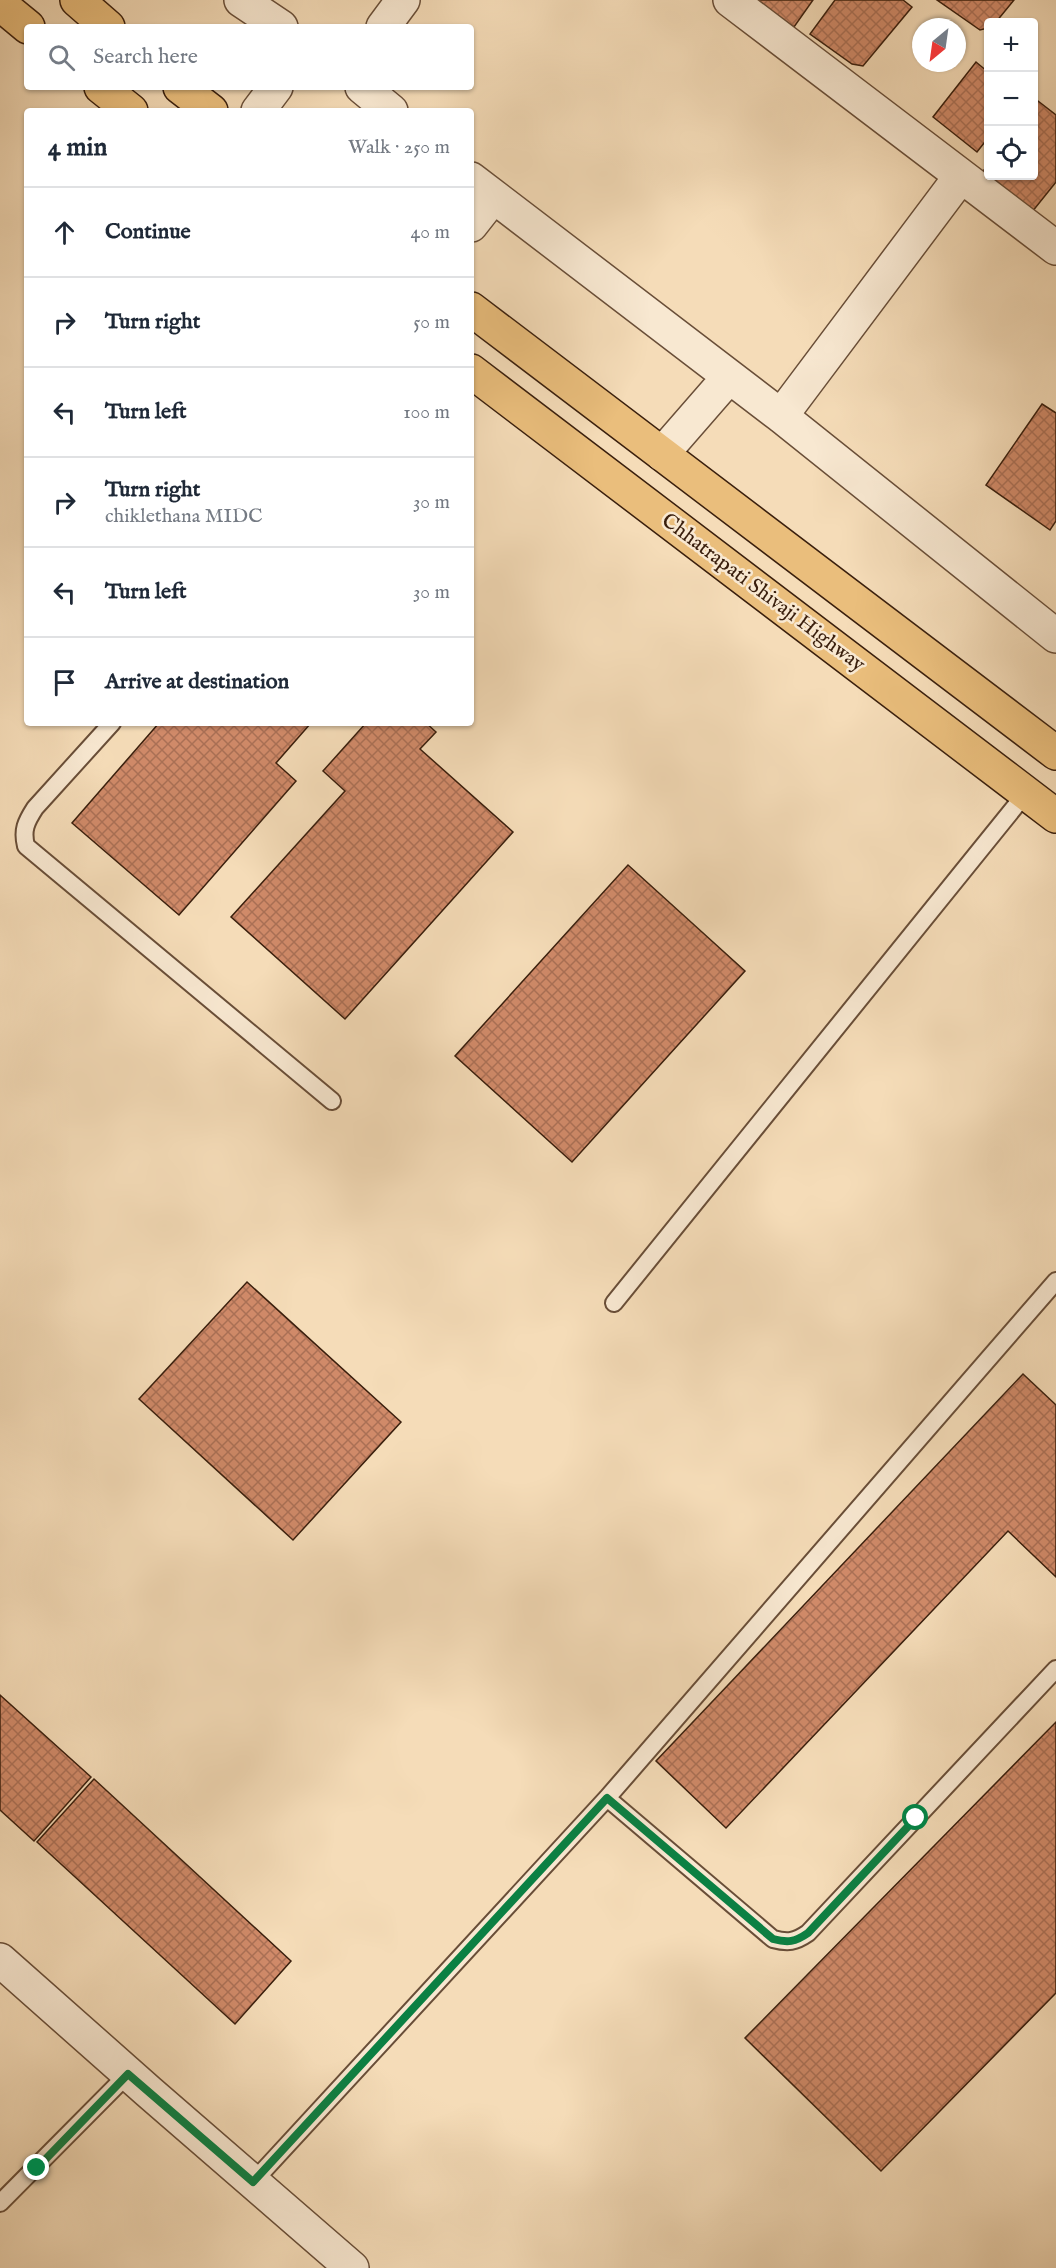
<!DOCTYPE html>
<meta charset="utf-8">
<style>
:root{--surface:#fff;--page:#f2f2f3;--text:#1f2937;--muted:#747a83;--line:#e0e1e3}
body{margin:0;font-family:"IM FELL English",serif;background:var(--page);color:var(--text)}
.controls{position:absolute;right:18px;top:18px;display:grid;overflow:hidden;border-radius:6px;box-shadow:0 2px 4px #0004}
.controls button{width:54px;height:54px;display:grid;place-items:center;padding:0;border:0;border-bottom:2px solid var(--line);background:var(--surface);color:var(--text);font:30px sans-serif}
.compass{position:absolute;left:912px;top:18px;width:54px;height:54px;border-radius:50%;background:var(--surface);box-shadow:0 2px 4px #0004;rotate:209deg}
.stop{position:absolute;width:18px;height:18px;margin:-14px;border:4px solid #0b8043;border-radius:50%;background:#fff}
.stop.end{background:#0b8043;border-color:#fff;box-shadow:0 2px 6px #0008}
.list{margin:0;padding:0;list-style:none}
h2{display:flex;justify-content:space-between;align-items:center;height:78px;margin:0;padding:0 24px;font-size:26px}
h2 small{font-size:20px;font-weight:400;color:var(--muted)}
.list li{display:grid;grid-template-columns:39px 1fr auto;gap:18px;align-items:center;box-sizing:border-box;height:90px;padding:0 24px;border-top:2px solid var(--line)}
.list b{display:block;font-size:22px;white-space:nowrap}
.list p{margin:0;font-size:20px;white-space:nowrap;color:var(--muted)}
.list em{font-size:20px;font-style:normal;color:var(--muted)}
.icon{flex:none;width:33px;height:33px;fill:none;stroke:currentColor;stroke-width:2;stroke-linecap:round;stroke-linejoin:round}
.map{position:relative;flex:none;width:1056px;height:2268px;overflow:hidden}
.search{position:absolute;background:var(--surface);box-shadow:0 2px 4px #0004;left:24px;top:24px;width:450px;height:66px;display:flex;align-items:center;gap:15px;box-sizing:border-box;padding:0 21px;border-radius:6px;color:var(--muted);font-size:22px}
.panel{position:absolute;background:var(--surface);box-shadow:0 2px 4px #0004;left:24px;top:108px;width:450px;height:618px;border-radius:6px}
.map>svg:first-child{display:block}
.building{fill:url(#building-cross-hatch);stroke:#3a1f0d;stroke-width:1.5}
.lines{fill:none;stroke-linecap:round;stroke-linejoin:round}
.service-casing{stroke:#694e38;stroke-width:20}
.minor-casing{stroke:#694e38;stroke-width:36}
.primary-casing{stroke:#3a1f0d;stroke-width:36}
.service{stroke:#f8e8d1;stroke-width:16}
.minor{stroke:#f8e8d1;stroke-width:33}
.primary{stroke:#eabe7c;stroke-width:33}
.route{stroke:#0b8043;stroke-width:8}
.labels{text-anchor:middle;dominant-baseline:central;stroke-width:5;stroke-linejoin:round;paint-order:stroke}
.street-label{font-size:21px;fill:#3a1f0d;stroke:#f8e8d1}
</style>
<div class="map">
<svg width="1056" height="2268" viewBox="0 0 1056 2268">
<defs>
<pattern id="building-cross-hatch" width="8" height="8" patternUnits="userSpaceOnUse" patternTransform="scale(1.5)"><rect width="8" height="8" fill="#d08a69"/><path d="M0 0l8 8M0 8l8-8" fill="none" stroke="#aa7055"/></pattern>
</defs>
<rect width="100%" height="100%" fill="#f5dcb8"/>
<filter id="stains"><feTurbulence type="fractalNoise" baseFrequency=".00333" numOctaves="4"/><feColorMatrix values="0 0 0 0 .2 0 0 0 0 .09 0 0 0 0 .02 0 0 0 .5 -.17"/></filter>
<radialGradient id="worn" r=".72"><stop offset=".6" stop-color="#630" stop-opacity="0"/><stop offset="1" stop-color="#630" stop-opacity=".3"/></radialGradient>
<!-- building -->
<path class="building" d="M755,0H813L794,27Z
M835,0H903L912,7L863,66L852,64L810,34Z
M937,0H1014L996,22H988V28L980,30Z
M976,62L988,72V138L977,152L933,117Z
M1038,101L1056,115V182L1032,212L982,173L988,164V176H1034V107Z
M1042,404L1056,413V521L1050,530L986,485Z
M159,723H311L276,763L296,781L179,915L72,823Z
M366,723H426L436,732L420,749L513,832L345,1019L231,917L345,791L323,771Z
M628,865L745,971L572,1162L455,1056Z
M247,1282L401,1422L293,1540L139,1399Z
M1023,1374L1056,1405V1577L1008,1531L726,1828L656,1761Z
M0,1695L91,1777L34,1841L0,1810Z
M1056,1722V1993L881,2171L745,2038Z
M94,1779L291,1961L235,2024L37,1842Z"/>
<g class="lines">
<!-- service casing -->
<g class="service-casing">
<path id="service" d="M112,723L35,808C26,822 22,830 26,846L332,1101
M614,1303L1026,793
M607,1798L773,1939C788,1943 795,1942 808,1933L1056,1669
M253,2182L607,1798L1056,1281
M0,2203L128,2074"/>
</g>
<!-- minor casing -->
<g class="minor-casing">
<path id="minor" d="M241,0L281,27
M730,0L1056,248
M383,27L403,0
M362,87L391,111
M258,111L276,87
M471,179L781,416L1056,636
M471,225L493,197
M781,416L961,176
M662,454L729,377
M0,1960L149,2092L352,2268"/>
</g>
<!-- primary casing -->
<g class="primary-casing">
<path id="primary" d="M77,0L108,27
M0,4L28,27
M101,87L131,111
M180,87L211,111
M471,309L1056,753
M471,371L1056,816"/>
</g>
<!-- service -->
<use href="#service" class="service"/>
<!-- minor -->
<use href="#minor" class="minor"/>
<!-- primary -->
<use href="#primary" class="primary"/>
</g>
<g class="lines">
<!-- route -->
<path class="route" d="M37,2168L128,2074L253,2182L607,1798L773,1939C788,1943 795,1942 808,1933L916,1818"/>
</g>
<g class="labels">
<!-- street labels -->
<g class="street-label">
<text transform="translate(763 593) rotate(37)">Chhatrapati Shivaji Highway</text>
</g>
</g>
<rect width="100%" height="100%" filter="url(#stains)"/>
<rect width="100%" height="100%" fill="url(#worn)"/>
</svg>
<div class="controls">
<button>+</button>
<button>−</button>
<button><svg class="icon" aria-label="locate" viewBox="0 0 24 24"><circle cx="12" cy="12" r="6"/><path d="M12 2v4M12 18v4M2 12h4M18 12h4"/></svg></button>
</div>
<svg class="compass" viewBox="-18 -18 36 36"><path d="M0-13l5 13h-10z" fill="#e53935"/><path d="M0 13l5-13h-10z" fill="#747a83"/></svg>
<div class="stop" style="left:916px;top:1818px"></div>
<div class="stop end" style="left:37px;top:2168px"></div>
<div class="search"><svg class="icon" aria-label="search" viewBox="0 0 24 24"><circle cx="10" cy="10" r="6"/><path d="M15 15l6 6"/></svg>Search here</div>
<section class="panel">
<h2>4 min<small>Walk · 250 m</small></h2>
<ul class="list">
<li><svg class="icon" aria-label="ahead" viewBox="0 0 24 24"><path d="M12 20V5M6 11l6-6 6 6"/></svg><div><b>Continue</b></div><em>40 m</em></li>
<li><svg class="icon" aria-label="right" viewBox="0 0 24 24"><path d="M7 20v-9h11M14 6l5 5-5 5"/></svg><div><b>Turn right</b></div><em>50 m</em></li>
<li><svg class="icon" aria-label="left" viewBox="0 0 24 24"><path d="M17 20v-9H6M10 6l-5 5 5 5"/></svg><div><b>Turn left</b></div><em>100 m</em></li>
<li><svg class="icon" aria-label="right" viewBox="0 0 24 24"><path d="M7 20v-9h11M14 6l5 5-5 5"/></svg><div><b>Turn right</b><p>chiklethana MIDC</p></div><em>30 m</em></li>
<li><svg class="icon" aria-label="left" viewBox="0 0 24 24"><path d="M17 20v-9H6M10 6l-5 5 5 5"/></svg><div><b>Turn left</b></div><em>30 m</em></li>
<li><svg class="icon" aria-label="arrive" viewBox="0 0 24 24"><path d="M6 21V4h12l-3 4 3 4H6"/></svg><div><b>Arrive at destination</b></div></li>
</ul>
</section>
</div>
